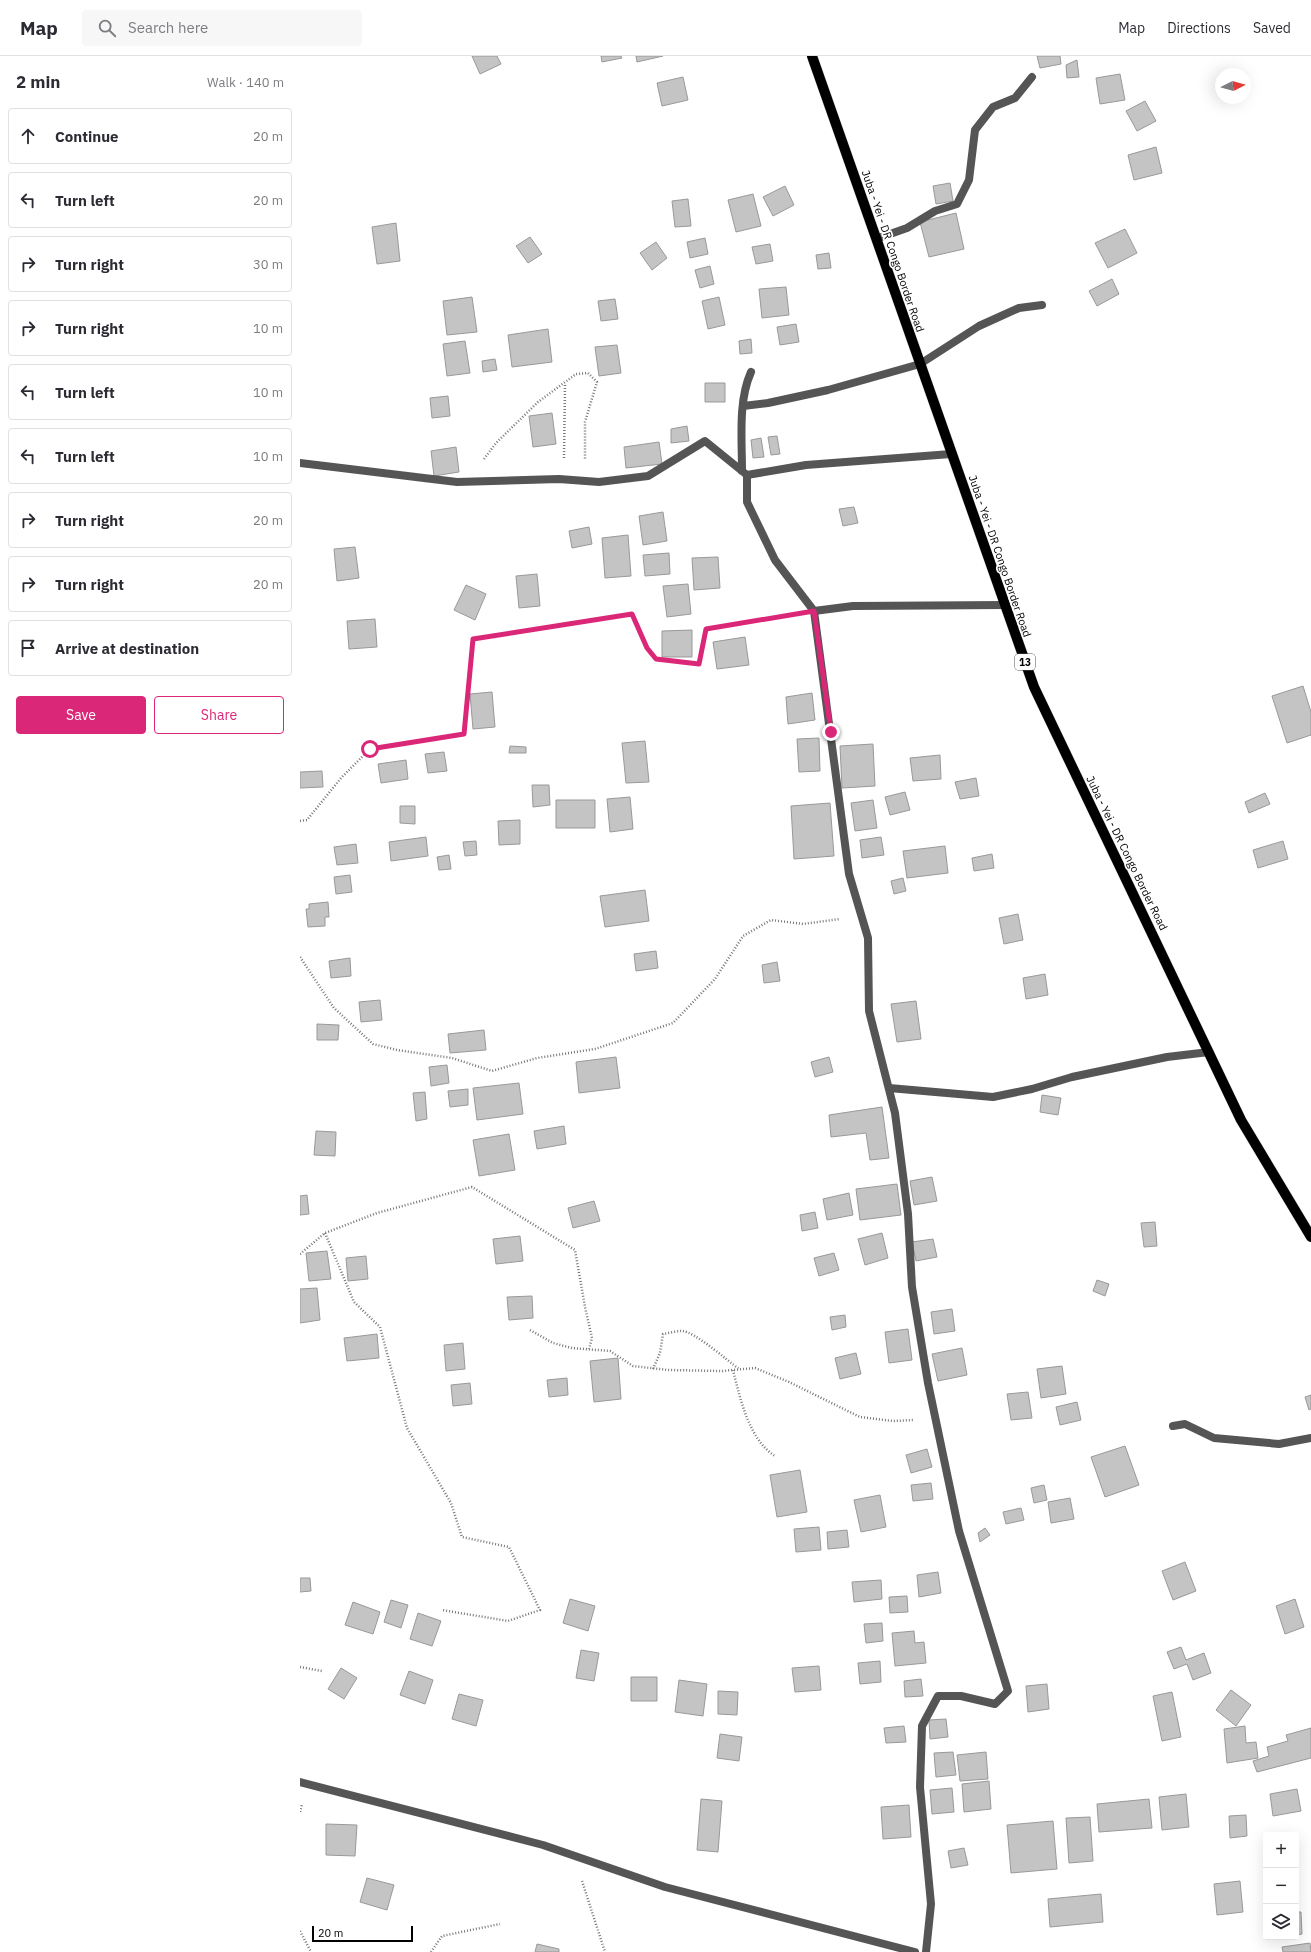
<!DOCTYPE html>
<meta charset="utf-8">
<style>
:root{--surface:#fff;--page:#f7f7f7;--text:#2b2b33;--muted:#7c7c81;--line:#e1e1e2;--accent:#db2777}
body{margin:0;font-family:"IBM Plex Sans",sans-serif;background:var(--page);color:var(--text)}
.controls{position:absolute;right:12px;bottom:12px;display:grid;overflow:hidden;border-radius:4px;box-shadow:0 4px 16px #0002}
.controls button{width:36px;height:36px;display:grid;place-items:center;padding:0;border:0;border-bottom:1px solid var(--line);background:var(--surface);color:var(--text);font:20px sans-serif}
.compass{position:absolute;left:915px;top:12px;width:36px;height:36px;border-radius:50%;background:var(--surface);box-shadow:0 4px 16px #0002;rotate:84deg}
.scale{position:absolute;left:12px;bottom:10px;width:101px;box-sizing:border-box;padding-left:4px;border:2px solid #000;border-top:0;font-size:11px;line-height:14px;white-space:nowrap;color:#000;-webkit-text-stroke:3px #fff;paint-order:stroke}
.stop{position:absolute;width:12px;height:12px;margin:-9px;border:3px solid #db2777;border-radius:50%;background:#fff}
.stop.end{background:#db2777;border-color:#fff;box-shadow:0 1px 4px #0008}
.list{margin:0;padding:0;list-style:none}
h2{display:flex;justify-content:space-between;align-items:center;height:52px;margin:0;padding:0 16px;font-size:17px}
h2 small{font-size:13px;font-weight:400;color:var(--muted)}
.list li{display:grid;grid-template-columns:26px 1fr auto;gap:12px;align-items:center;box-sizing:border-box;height:56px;margin:0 8px 8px;padding:0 8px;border:1px solid var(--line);border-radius:4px}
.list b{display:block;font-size:15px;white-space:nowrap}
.list em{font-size:13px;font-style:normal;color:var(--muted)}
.actions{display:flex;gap:8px;padding:12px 16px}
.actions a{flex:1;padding:9px 0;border:1px solid var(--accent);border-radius:4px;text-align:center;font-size:14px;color:var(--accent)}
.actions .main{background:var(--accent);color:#fff}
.icon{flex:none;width:22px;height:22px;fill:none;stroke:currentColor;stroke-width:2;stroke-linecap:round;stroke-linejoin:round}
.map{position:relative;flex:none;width:1011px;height:1896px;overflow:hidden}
header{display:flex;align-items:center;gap:24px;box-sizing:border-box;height:56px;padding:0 20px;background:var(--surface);border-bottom:1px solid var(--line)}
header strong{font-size:19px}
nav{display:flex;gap:22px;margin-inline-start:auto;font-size:14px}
.search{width:280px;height:36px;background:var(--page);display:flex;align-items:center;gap:10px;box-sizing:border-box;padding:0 14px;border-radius:4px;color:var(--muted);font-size:15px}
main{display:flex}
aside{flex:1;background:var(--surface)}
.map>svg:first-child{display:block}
.building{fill:#c4c4c4;stroke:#999}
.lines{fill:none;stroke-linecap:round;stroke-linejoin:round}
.primary-casing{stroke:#dbdbdb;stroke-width:11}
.path{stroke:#777;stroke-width:2.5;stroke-dasharray:1 2;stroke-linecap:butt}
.minor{stroke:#555;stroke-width:8}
.primary{stroke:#000;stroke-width:10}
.route{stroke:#db2777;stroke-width:5}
.labels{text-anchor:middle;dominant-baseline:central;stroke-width:3.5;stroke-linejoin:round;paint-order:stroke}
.shield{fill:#fff;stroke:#4c4c4c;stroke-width:1}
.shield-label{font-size:10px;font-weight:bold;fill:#000}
.street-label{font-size:11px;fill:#000;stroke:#fff}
</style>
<header>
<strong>Map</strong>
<div class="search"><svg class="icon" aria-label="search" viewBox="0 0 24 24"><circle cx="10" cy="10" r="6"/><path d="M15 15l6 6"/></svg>Search here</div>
<nav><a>Map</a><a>Directions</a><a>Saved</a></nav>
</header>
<main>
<aside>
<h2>2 min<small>Walk · 140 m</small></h2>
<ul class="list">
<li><svg class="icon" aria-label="ahead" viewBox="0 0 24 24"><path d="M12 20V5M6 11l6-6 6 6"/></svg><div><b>Continue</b></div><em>20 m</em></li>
<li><svg class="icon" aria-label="left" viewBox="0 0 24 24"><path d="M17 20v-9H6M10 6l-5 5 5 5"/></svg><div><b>Turn left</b></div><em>20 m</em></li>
<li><svg class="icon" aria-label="right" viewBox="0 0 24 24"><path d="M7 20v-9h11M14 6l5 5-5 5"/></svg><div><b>Turn right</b></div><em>30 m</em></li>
<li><svg class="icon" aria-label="right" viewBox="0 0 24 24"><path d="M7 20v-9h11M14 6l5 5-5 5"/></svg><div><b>Turn right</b></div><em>10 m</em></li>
<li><svg class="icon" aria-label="left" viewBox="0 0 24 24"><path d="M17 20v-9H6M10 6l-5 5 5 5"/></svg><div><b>Turn left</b></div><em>10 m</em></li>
<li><svg class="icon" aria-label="left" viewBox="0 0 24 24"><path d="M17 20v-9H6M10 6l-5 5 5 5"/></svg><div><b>Turn left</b></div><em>10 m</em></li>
<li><svg class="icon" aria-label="right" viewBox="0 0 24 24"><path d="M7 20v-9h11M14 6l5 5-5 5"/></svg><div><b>Turn right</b></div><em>20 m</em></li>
<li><svg class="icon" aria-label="right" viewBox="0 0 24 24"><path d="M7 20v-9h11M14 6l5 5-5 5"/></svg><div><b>Turn right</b></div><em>20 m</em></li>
<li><svg class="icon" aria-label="arrive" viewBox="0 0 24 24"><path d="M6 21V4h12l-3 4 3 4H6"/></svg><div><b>Arrive at destination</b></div></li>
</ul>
<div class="actions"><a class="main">Save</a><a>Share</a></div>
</aside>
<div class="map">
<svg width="1011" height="1896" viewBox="0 0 1011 1896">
<rect width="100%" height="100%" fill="#fff"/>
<!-- building -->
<path class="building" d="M172,0H197L201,8L180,18Z
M301,0H321L322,2L302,6Z
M336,0H363L337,6Z
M737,0H760L761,8L740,12Z
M777,4L779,21L767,22L766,9Z
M820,18L825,44L800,48L796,22Z
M383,21L388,44L362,50L357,27Z
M845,45L856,65L837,75L826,55Z
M856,91L862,117L834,124L828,99Z
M650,127L653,145L636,148L633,130Z
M485,130L494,149L473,160L463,141Z
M453,138L461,170L436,176L428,144Z
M388,143L391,170L375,171L372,145Z
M656,157L664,193L629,201L620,166Z
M96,167L100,205L77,208L72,171Z
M825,173L837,197L808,212L795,187Z
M230,181L242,198L228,207L216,190Z
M405,182L408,198L390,202L387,186Z
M356,186L367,202L352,214L340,197Z
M470,188L473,205L456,208L452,191Z
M529,197L531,212L518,213L516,199Z
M410,210L414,228L400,232L395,214Z
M812,223L819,238L797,250L789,235Z
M486,231L489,259L462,262L459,233Z
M172,241L177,276L147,279L143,245Z
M419,241L425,269L408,273L402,245Z
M315,243L318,263L301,265L298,245Z
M496,268L499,286L480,289L477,271Z
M248,273L252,306L212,311L208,279Z
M451,283L452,297L440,298L439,285Z
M165,285L170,317L147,320L143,288Z
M317,289L321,317L299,320L295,291Z
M195,303L197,314L183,316L182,305Z
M405,327H425V346H405Z
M148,340L150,360L132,362L130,342Z
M252,357L256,388L233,391L229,360Z
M387,370L389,385L371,387V373Z
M477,380L480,398L471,399L468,381Z
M461,382L464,401L453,402L451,384Z
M359,386L362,408L326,412L324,391Z
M156,391L159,416L134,420L131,395Z
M554,451L558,467L543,470L539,453Z
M363,456L367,485L343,489L339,460Z
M289,471L292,488L272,492L269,475Z
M328,479L331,520L305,522L302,482Z
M55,491L59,522L37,525L34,493Z
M369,497L370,518L345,520L343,499Z
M418,501L420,532L394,534L392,502Z
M237,518L240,550L219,552L216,520Z
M388,528L391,558L367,561L363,530Z
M166,529L186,538L175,564L154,554Z
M75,563L77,591L49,593L47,565Z
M392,574V601H362V575Z
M445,581L449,609L417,613L413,586Z
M1003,630L1011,656V679L987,687L972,640Z
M192,636L195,671L173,673L170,638Z
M512,637L515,664L488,668L486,641Z
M519,682L520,715L499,716L497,683Z
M345,685L349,726L326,727L322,687Z
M573,688L575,730L542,732L540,690Z
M210,690L226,691V697H209Z
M144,696L147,715L128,717L125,698Z
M640,699L641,723L613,725L610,702Z
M106,704L108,723L81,727L78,708Z
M22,715L23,731L0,732V716Z
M676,722L679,740L660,743L655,726Z
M232,729H249L250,749L233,751Z
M605,736L610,754L590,759L585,741Z
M965,737L970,748L949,757L945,746Z
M330,741L333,773L310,776L307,743Z
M256,744H295V772H256Z
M573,744L577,772L555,775L551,747Z
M530,747L534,800L494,803L491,750Z
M100,750H115V768L100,767Z
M220,764V788L199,789L198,765Z
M126,781L128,800L91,805L89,786Z
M581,781L584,799L562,802L560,784Z
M176,785L177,799L165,800L163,786Z
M983,785L988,803L958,812L953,794Z
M56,788L58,807L37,809L34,791Z
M645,790L648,817L607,822L603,795Z
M692,798L694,812L674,815L672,802Z
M149,799L151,813L139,814L137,801Z
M50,819L52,836L36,838L34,821Z
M603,822L606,835L594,838L591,825Z
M345,834L349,865L305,871L300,840Z
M28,846L29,861H25V870L8,871L6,853H9V848Z
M718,858L723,884L704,888L699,862Z
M356,895L358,912L336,915L334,898Z
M50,902L51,920L31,922L29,905Z
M477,906L480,925L464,927L462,909Z
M745,918L748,939L726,943L723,922Z
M80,944L82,964L61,966L59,946Z
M616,945L621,983L597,986L591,948Z
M17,968L39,969L38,984H17Z
M184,974L186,994L150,997L148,978Z
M316,1001L320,1032L279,1037L276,1006Z
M529,1001L533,1016L515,1021L511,1006Z
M147,1009L149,1027L131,1030L129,1011Z
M219,1027L223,1058L177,1064L173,1032Z
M168,1033V1049L150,1051L148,1035Z
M125,1036L127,1063L116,1065L113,1037Z
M742,1039L761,1042L758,1059L740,1056Z
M582,1051L589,1102L570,1104L566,1077L531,1081L529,1059Z
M264,1070L266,1088L237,1093L234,1075Z
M16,1075L36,1076L35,1100L14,1099Z
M209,1078L215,1114L179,1120L173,1084Z
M632,1121L637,1145L614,1149L610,1125Z
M597,1128L601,1159L560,1164L556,1133Z
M549,1137L553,1159L527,1164L523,1143Z
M7,1139L9,1158L0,1159V1140Z
M294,1145L300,1165L273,1172L268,1152Z
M515,1156L518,1172L502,1175L500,1159Z
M855,1166L857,1190L844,1191L841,1167Z
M582,1177L588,1202L565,1209L558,1183Z
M220,1180L223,1205L196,1208L193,1183Z
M633,1183L637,1201L616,1205L612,1186Z
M27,1195L31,1223L9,1225L6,1197Z
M534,1197L539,1214L519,1220L514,1202Z
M66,1200L68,1223L48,1225L46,1202Z
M797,1224L809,1228L805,1240L793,1235Z
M17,1232L20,1264L0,1267V1233Z
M232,1240L233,1262L209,1264L207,1241Z
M652,1253L655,1275L634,1278L631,1256Z
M545,1259L546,1271L532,1274L530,1261Z
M608,1273L612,1304L589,1307L585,1276Z
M77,1278L79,1302L47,1305L44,1282Z
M163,1287L165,1313L146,1315L144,1289Z
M662,1292L667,1319L638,1325L632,1298Z
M556,1297L561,1318L540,1323L535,1302Z
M318,1302L321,1343L294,1346L290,1305Z
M762,1310L766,1338L741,1342L737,1313Z
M267,1322L268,1339L249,1341L247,1324Z
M170,1327L172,1348L153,1350L151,1329Z
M728,1336L732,1362L711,1364L707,1338Z
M1011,1339V1353L1009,1354L1005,1341Z
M777,1346L781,1364L760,1369L756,1351Z
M825,1390L839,1429L805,1441L791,1401Z
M627,1393L632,1411L611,1417L606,1399Z
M500,1414L507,1456L477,1461L470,1419Z
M631,1427L633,1443L613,1445L611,1429Z
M744,1429L747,1444L734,1447L731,1432Z
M580,1439L586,1471L561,1476L554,1444Z
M770,1442L774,1463L751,1467L748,1446Z
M721,1452L724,1464L706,1468L703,1456Z
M519,1471L521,1494L496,1496L494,1473Z
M685,1472L690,1479L680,1486L678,1477Z
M547,1474L549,1491L528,1493L527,1476Z
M885,1506L896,1535L873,1544L862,1515Z
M638,1516L641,1537L619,1541L617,1519Z
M0,1522H10L11,1535L0,1536Z
M581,1524L582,1543L554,1546L552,1526Z
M607,1540L608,1556L590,1557L589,1541Z
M270,1543L295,1550L288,1575L263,1567Z
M995,1543L1004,1571L985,1578L976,1550Z
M91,1544L108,1549L101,1572L84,1566Z
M53,1546L80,1556L73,1578L45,1569Z
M118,1557L141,1565L132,1590L110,1583Z
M582,1567L583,1585L566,1587L564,1568Z
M614,1575L615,1587L624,1586L626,1607L595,1610L592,1577Z
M881,1591L886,1604L904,1597L911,1617L893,1624L887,1608L874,1613L867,1596Z
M281,1594L299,1597L294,1625L276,1622Z
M580,1605L581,1626L560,1628L558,1607Z
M519,1610L521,1634L495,1636L492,1612Z
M41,1612L57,1622L44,1643L28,1633Z
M109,1615L133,1624L125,1648L100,1639Z
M331,1621H357V1645H331Z
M621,1623L623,1640L605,1641L604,1625Z
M379,1624L407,1628L403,1660L375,1656Z
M747,1628L749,1653L728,1656L726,1630Z
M931,1634L951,1649L936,1670L916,1654Z
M418,1635L438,1636L437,1659L418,1658Z
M872,1636L881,1681L862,1685L853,1640Z
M159,1638L183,1644L176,1670L152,1663Z
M646,1663L648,1681L630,1683L629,1664Z
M604,1670L606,1686L586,1687L584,1672Z
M945,1670L946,1687L956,1686L958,1702L927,1707L924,1673Z
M1011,1672V1702L957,1716L953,1705L969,1700L967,1691L988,1685L986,1679Z
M420,1678L442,1681L439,1705L417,1702Z
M653,1696L656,1719L636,1721L634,1697Z
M686,1696L688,1723L660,1725L657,1699Z
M689,1725L691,1753L664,1756L662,1728Z
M652,1732L654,1756L632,1758L630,1734Z
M997,1733L1001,1755L973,1760L970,1738Z
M886,1738L889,1771L862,1774L859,1741Z
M401,1743L422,1745L418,1796L397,1794Z
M849,1743L852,1772L799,1776L797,1748Z
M609,1749L611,1781L583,1783L581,1751Z
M946,1759L947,1780L930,1782L929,1760Z
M790,1761L793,1805L769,1807L766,1762Z
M753,1765L757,1813L711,1817L707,1769Z
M26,1768L57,1769L55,1800L26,1799Z
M664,1792L668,1809L651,1812L648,1795Z
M67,1822L94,1829L87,1854L60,1846Z
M940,1825L943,1856L917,1859L914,1828Z
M801,1838L803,1866L750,1871L748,1843Z
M996,1856H1001L1002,1878L996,1879Z
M1010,1887L1011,1896H983L982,1891Z
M237,1888L259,1893V1896H235Z"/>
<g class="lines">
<!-- primary casing -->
<g class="primary-casing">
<path id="primary" d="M512,0L734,631L941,1064L1011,1181"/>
</g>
<!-- path -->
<path class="path" d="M264,402L265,327
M184,403L196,387L238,346L276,318L288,317L297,326L285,366V403
M0,765L7,764L41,722L70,693L164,678L173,583L332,558L347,591L356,603L399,608L406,573L490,559
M0,901L34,952L73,988L97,994L152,1002L192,1015L237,1002L295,993L373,967L415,923L443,880L471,864L503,868L540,863
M25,1177L54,1246L80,1271L107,1372L151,1447L162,1481L209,1491L240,1554L208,1565L142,1554
M0,1198L25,1177L77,1157L172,1131L275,1194L285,1251L292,1282L289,1293
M230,1274L253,1287L272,1292L310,1295L333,1310L368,1314L422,1315L455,1312L489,1326L560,1361L593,1365L614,1364
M353,1313L360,1297L363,1278C369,1277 376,1275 382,1275C394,1275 428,1305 439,1313
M433,1314C440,1342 449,1384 475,1400
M0,1611L22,1615
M0,1756L2,1748
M282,1825L305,1896
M0,1875L11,1896
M131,1896L142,1880L200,1868"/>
<!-- minor -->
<path class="minor" d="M576,183L607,172L635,155L657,148L669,124L675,74L693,51L715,42L732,21
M443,350L468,347L528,334L620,308L679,270L719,252L742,249
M0,407L157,426L259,423L299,426L348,420L405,385L447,419V446L475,504L514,555L553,550L705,549
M442,415C442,383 438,345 451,316
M447,419L506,409L651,398
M514,555L549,818L568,882L569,955L595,1057L608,1158L612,1231L628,1327L659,1475L708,1635L695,1648L661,1640H638L622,1670L620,1731L631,1848L626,1896
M589,1032L693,1041L732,1033L772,1021L867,1001L909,996
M873,1370L885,1368L914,1382L979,1388L1011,1382
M0,1726L243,1789L365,1831L615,1896"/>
<!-- primary -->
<use href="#primary" class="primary"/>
</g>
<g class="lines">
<!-- route -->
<path class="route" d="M70,693L164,678L173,583L332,558L347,592L356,603L399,608L406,573L514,555L531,676"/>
</g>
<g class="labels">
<!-- shield labels -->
<rect class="shield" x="715" y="598" width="20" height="16" rx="3"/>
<g class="shield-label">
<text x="725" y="606">13</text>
</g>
<!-- street labels -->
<g class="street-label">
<text transform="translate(593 195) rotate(71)">Juba - Yei - DR Congo Border Road</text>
<text transform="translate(700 500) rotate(71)">Juba - Yei - DR Congo Border Road</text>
<text transform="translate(827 797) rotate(64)">Juba - Yei - DR Congo Border Road</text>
</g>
</g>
</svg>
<div class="controls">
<button>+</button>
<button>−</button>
<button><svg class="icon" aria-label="layers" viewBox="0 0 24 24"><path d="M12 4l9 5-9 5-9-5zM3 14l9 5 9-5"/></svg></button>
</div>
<svg class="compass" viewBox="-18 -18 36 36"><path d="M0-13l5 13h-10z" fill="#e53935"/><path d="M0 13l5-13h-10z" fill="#7c7c81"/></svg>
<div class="scale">20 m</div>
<div class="stop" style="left:70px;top:693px"></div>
<div class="stop end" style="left:531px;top:676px"></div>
</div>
</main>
